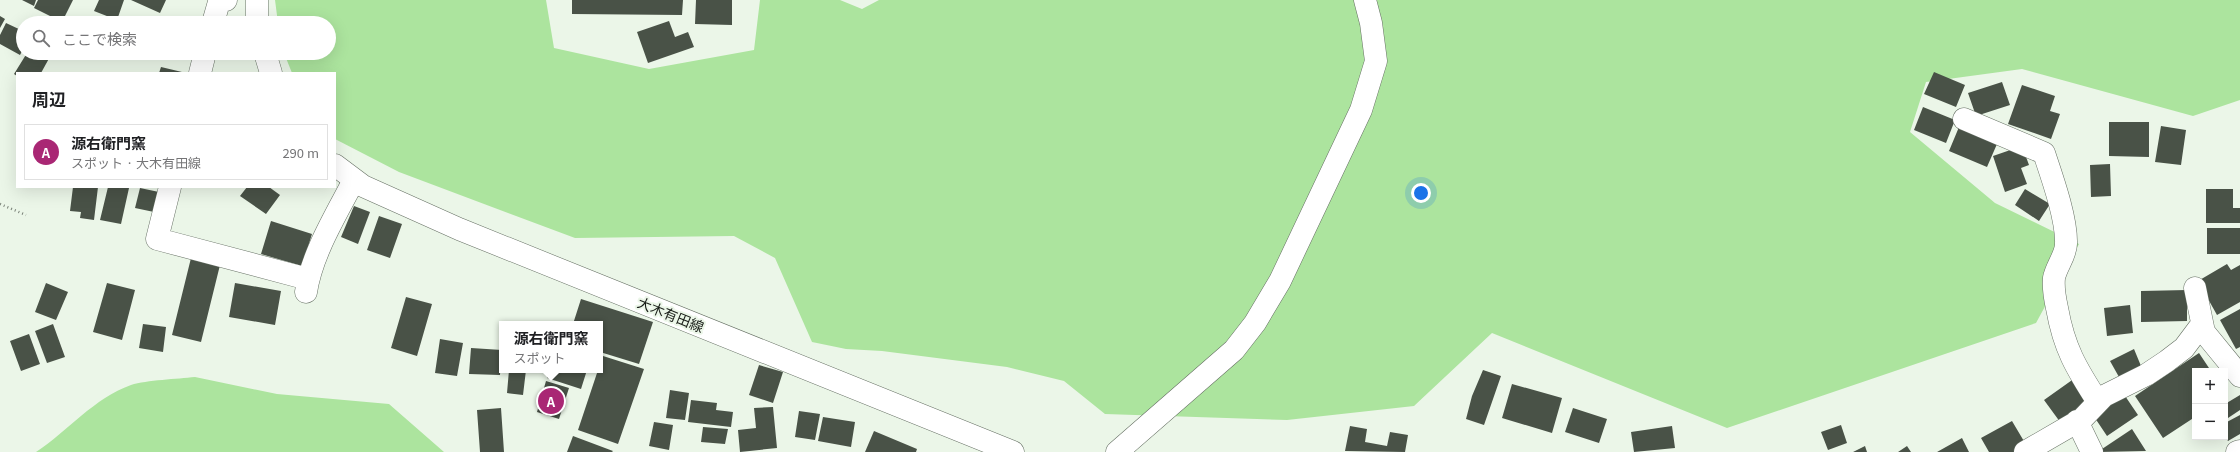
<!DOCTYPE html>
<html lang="ja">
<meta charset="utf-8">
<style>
:root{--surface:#fff;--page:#f2f2f2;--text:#202124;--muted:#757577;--line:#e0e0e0;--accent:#a92774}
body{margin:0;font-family:Georgia,"Noto Sans JP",serif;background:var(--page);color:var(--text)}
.controls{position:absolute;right:12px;bottom:12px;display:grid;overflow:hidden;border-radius:0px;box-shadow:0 4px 16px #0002}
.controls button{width:36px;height:36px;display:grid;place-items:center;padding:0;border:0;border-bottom:1px solid var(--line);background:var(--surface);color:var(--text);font:20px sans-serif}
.you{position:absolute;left:1421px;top:193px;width:14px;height:14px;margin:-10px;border:3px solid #fff;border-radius:50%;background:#1a73e8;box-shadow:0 0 0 6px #1a73e833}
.badge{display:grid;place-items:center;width:26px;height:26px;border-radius:50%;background:var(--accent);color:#fff;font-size:13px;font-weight:700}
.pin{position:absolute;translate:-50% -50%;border:2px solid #fff;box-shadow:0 1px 4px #0006}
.popup{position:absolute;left:499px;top:321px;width:104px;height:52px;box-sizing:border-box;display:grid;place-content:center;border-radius:0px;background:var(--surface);filter:drop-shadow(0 1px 3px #0005);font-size:13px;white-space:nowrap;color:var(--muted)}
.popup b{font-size:15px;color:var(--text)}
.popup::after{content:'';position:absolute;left:50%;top:100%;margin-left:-8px;border:8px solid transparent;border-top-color:var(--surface)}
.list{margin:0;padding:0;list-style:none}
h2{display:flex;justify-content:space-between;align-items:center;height:52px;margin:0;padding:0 16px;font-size:17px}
h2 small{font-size:13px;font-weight:400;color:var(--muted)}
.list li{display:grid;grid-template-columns:26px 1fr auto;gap:12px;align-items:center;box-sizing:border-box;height:56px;margin:0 8px 8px;padding:0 8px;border:1px solid var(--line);border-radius:0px}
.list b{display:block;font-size:15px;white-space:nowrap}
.list p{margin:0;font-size:13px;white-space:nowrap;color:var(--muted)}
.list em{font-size:13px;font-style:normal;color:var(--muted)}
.icon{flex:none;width:22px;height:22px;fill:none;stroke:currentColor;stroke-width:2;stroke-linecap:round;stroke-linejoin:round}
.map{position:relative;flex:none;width:2240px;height:452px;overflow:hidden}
.search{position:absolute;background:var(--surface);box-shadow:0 4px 16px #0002;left:16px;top:16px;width:320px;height:44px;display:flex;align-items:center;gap:10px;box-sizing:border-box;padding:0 14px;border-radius:22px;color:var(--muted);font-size:15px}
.panel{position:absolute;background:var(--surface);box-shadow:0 4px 16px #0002;left:16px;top:72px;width:320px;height:116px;border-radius:0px}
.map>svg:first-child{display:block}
.green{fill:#ace49e}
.building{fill:#495247}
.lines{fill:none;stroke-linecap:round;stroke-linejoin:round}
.street-casing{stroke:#656f63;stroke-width:23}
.secondary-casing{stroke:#656f63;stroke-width:23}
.path{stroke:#798077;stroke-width:2.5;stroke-dasharray:1 3;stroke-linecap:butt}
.street{stroke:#fff;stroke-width:22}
.secondary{stroke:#fff;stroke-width:22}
.labels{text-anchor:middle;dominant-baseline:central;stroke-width:4;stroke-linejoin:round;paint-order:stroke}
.street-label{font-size:14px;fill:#181c17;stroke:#ebf6e8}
</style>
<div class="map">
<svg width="2240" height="452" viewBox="0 0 2240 452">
<rect width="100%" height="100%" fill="#ebf6e8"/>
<!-- green -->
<path class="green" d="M275,0H546L554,48L649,69L754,50L760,0H840L862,9L879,0H2240V100L2193,116L2022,69L1926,82L1910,132L1995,203L2079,244L2036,323L1727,428L1492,333L1414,406L1287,420L1105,414L1064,381L1007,367L882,351L846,349L812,342L775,258L734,236L575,238L399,172L335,139V73H292L284,53H329V23H278Z
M195,377L277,394L389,404L444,452H36C68,431 94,398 131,385C147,380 177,379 195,377Z"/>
<!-- building -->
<path class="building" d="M22,0H36L34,6Z
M38,0H73L62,22L34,8Z
M99,0H124L117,20L94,11Z
M131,0H166L160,13Z
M572,0H683L682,15L572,14Z
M696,0H732V25L695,24Z
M0,16L5,19L0,28Z
M170,17L186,23H168Z
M669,21L675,37L688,32L694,47L648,63L637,32Z
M6,23L23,31V49L20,55L0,44V35Z
M27,53H52L41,73H17V76L14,74Z
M161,67L182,72V73H159Z
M1934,72L1965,85L1956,107L1924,94Z
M2002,82L2010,105L1976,116L1968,93Z
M2022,85L2055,96L2050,111L2060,114L2051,139L2008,124Z
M1923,107L1955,120L1946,143L1914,130Z
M2109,122H2149V157L2109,156Z
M2161,126L2186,130L2181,165L2155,162Z
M1959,127L1997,144L1987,167L1949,151Z
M2022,146L2029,165L2021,168L2027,184L2005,192L1993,156Z
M2110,164L2111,196L2091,197L2090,165Z
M73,187H98L94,220L80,218L81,212L70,211Z
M108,187L129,188L121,224L100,220Z
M247,187H269L280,195L266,214L240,196Z
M140,188L159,192L154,212L135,208Z
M2025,189L2050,204L2039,221L2015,205Z
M2206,189H2233V208H2240V223H2206Z
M354,206L370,212L358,244L341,237Z
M379,216L402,224L390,258L367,250Z
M271,221L312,234L302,266L261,254Z
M2207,228H2240V254H2207Z
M191,258L220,265L201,342L172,335Z
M2227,264L2231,270L2240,265V302L2217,315L2198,281Z
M46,283L68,292L56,320L35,312Z
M107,283L135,290L122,340L93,332Z
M235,283L281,291L275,325L229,317Z
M2187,290V321L2141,322V291Z
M406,297L432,304L417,356L391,348Z
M581,299L653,322L639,364L600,352V324H573Z
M2130,305L2133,333L2107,336L2104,308Z
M2240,309V347L2236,349L2220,320Z
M53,324L65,357L47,363L35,331Z
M143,324L166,327L163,352L139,348Z
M29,334L40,364L21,371L10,341Z
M440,339L463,343L457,376L435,373Z
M471,348L502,350L500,375L469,374Z
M2134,349L2141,366L2119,377L2110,361Z
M2199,353L2211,371H2195V417L2163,438L2135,396Z
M603,356L644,369L618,444L578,430L598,370H600Z
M759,365L783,372L773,403L749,395Z
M509,370H526L523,395L507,393Z
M550,370H587L581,389L547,378Z
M1483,370L1501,376L1484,425L1466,419L1472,396Z
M2075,378L2093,404L2063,426L2044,400Z
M546,381L569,388L559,419L537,412Z
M1512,384L1562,398L1552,433L1502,418Z
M670,390L689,393L685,420L666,418Z
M2121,390L2138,415L2107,436L2093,415Z
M2240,395V410L2225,420V404Z
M691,400L717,403L716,410L733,412L731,427L688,422Z
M773,407L777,448L740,452L738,430L756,428L754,408Z
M501,408L504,452H480L477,410Z
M1573,408L1607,419L1599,443L1565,432Z
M799,411L820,414L815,440L795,437Z
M2240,415V434L2228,441L2225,436V423Z
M823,417L855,422L851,447L818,441Z
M2012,421L2028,448L2021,452H1989L1981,438Z
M654,422L673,425L669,450L649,446Z
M1841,425L1847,443L1828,450L1821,432Z
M1350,426L1367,429L1365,442L1387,446L1390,432L1408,435L1405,452L1345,451Z
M1672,426L1675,448L1634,452L1631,432Z
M703,427L728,429L725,444L701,442Z
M2132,429L2146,451L2099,452V451Z
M874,431L917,449L916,452H865Z
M573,436L613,451L612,452H567Z
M1962,438L1969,452H1937Z
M1865,446L1867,452H1853Z
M1907,446L1911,452H1898Z"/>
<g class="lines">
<!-- street casing -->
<g class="street-casing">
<path id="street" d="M213,23L219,2L226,0
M200,73L205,53
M1964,119L2044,153C2052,177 2067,219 2066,244C2066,255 2056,267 2054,278C2053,288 2055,299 2057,308C2064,348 2076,368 2098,402
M170,187L157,239L308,279
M2195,288L2204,332L2240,376
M306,292C312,253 336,215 354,180
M2077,421L2092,452
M2025,452L2082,419L2104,396L2146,375L2167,361L2184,348L2202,324"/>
</g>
<!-- secondary casing -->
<g class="secondary-casing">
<path id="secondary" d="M257,0V23
M265,53L271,73
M335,165L363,186L459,229L1013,452
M1117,452L1234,350L1255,323L1280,281L1361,110L1376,61L1371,23L1365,0
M2237,452L2240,451"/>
</g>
<!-- path -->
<path class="path" d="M0,204L26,215"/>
<!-- street -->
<use href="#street" class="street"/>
<!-- secondary -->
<use href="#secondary" class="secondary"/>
</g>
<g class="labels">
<!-- street labels -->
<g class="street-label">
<text transform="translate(671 314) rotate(22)">大木有田線</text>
</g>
</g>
</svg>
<div class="controls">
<button>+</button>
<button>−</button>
</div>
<div class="you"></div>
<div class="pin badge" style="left:551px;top:401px">A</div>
<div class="popup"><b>源右衛門窯</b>スポット</div>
<div class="search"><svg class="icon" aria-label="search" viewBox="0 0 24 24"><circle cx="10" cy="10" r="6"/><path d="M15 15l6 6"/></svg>ここで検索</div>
<section class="panel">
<h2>周辺<small></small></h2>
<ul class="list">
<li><span class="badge">A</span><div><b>源右衛門窯</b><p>スポット · 大木有田線</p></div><em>290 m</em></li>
</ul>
</section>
</div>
